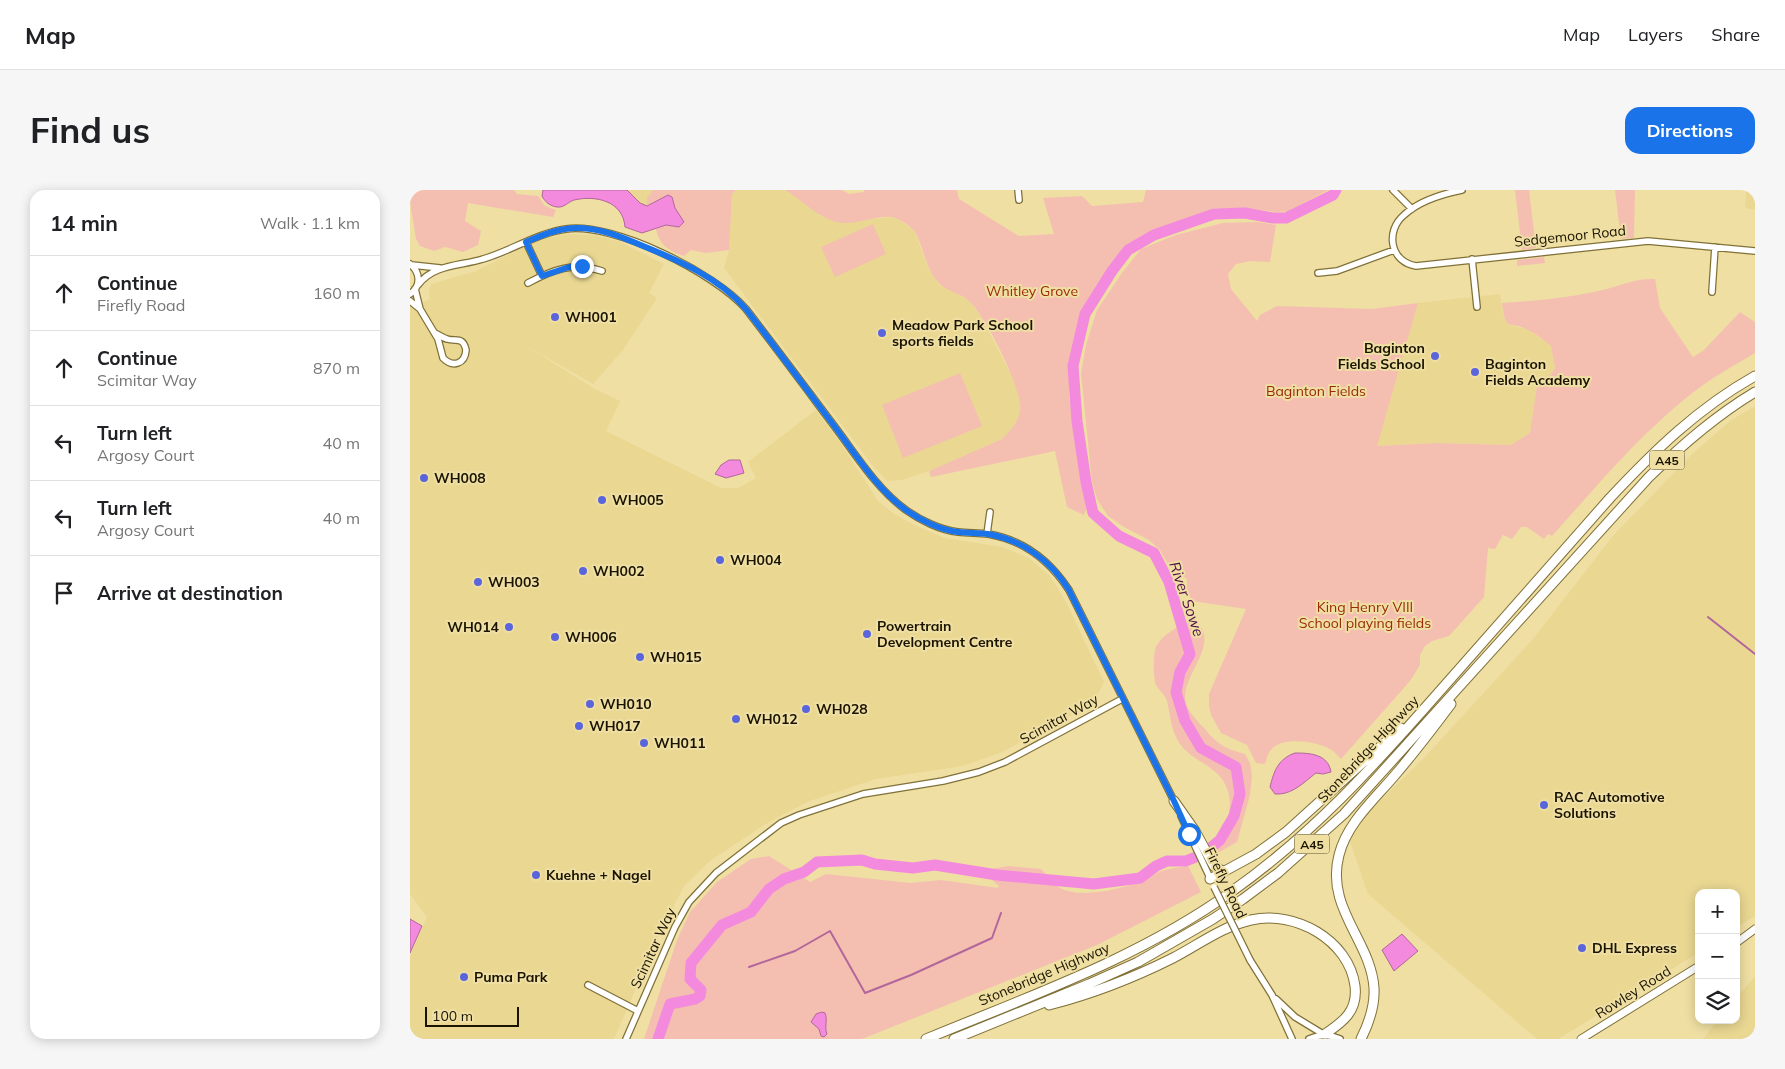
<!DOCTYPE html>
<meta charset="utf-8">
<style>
:root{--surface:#fff;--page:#f6f6f6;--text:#202124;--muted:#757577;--line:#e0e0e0;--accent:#1a73e8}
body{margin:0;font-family:Mulish,sans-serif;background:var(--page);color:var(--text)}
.controls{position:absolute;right:15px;bottom:15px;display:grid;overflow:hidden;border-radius:10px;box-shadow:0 2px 12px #0003}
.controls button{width:45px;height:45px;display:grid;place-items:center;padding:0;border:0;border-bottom:1px solid var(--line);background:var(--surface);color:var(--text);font:25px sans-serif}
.scale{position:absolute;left:15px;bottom:12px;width:94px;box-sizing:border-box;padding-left:5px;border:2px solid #191300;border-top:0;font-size:14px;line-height:18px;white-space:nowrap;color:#191300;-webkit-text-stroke:4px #efdfa3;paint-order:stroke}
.stop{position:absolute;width:15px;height:15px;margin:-11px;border:4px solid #1a73e8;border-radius:50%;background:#fff}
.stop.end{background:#1a73e8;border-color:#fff;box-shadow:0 1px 5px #0008}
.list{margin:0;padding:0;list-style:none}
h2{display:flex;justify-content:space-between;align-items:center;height:65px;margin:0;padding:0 20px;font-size:21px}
h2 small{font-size:16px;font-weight:400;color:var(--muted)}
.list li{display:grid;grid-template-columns:32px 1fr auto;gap:15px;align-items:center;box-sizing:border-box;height:75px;padding:0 20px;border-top:1px solid var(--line)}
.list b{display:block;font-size:19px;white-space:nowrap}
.list p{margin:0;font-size:16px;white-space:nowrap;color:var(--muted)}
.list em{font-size:16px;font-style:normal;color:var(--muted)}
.icon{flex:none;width:28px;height:28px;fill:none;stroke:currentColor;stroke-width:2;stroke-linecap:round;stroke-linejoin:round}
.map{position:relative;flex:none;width:1345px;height:849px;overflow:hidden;border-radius:15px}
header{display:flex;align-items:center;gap:30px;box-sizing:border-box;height:70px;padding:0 25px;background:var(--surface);border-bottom:1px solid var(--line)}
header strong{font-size:24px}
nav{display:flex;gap:28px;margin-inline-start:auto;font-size:18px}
.intro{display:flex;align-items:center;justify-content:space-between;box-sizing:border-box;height:120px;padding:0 30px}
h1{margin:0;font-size:35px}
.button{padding:12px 22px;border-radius:15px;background:var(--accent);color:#fff;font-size:18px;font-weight:700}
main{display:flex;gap:30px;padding:0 30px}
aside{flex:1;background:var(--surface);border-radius:15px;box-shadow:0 2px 12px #0003}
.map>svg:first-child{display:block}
.built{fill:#e9d792}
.green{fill:#f4bfb1}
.water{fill:#f38add;stroke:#b2669b}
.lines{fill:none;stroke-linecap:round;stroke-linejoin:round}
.stream{stroke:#b2669b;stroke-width:2}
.river{stroke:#f38add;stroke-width:11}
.minor-casing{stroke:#807138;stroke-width:8}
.tertiary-casing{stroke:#807138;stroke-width:9}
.trunk-casing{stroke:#807138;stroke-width:11}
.minor{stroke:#fff;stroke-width:5.5}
.tertiary{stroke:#fff;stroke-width:7}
.trunk{stroke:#fff;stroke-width:9}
.minor-bridge-casing{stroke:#807138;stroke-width:8;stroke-linecap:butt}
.minor-bridge{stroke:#fff;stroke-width:5.5}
.route{stroke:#1a73e8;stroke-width:6}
.poi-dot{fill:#5a65dc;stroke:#efdfa3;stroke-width:2}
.labels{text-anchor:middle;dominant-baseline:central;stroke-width:4;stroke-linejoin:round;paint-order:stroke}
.shield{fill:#efdfa3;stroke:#595031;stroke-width:1}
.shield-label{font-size:12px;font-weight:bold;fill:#191300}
.street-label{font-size:14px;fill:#191300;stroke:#efdfa3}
.park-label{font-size:14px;fill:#9a2907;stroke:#efdfa3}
.poi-label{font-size:14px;font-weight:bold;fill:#191300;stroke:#efdfa3;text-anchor:start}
.water-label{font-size:15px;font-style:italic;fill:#511047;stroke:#efdfa3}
</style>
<header>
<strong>Map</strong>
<nav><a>Map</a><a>Layers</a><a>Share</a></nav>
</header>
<div class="intro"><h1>Find us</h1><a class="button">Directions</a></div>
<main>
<aside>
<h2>14 min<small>Walk · 1.1 km</small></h2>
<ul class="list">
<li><svg class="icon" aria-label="ahead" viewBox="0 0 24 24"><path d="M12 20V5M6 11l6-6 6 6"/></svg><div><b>Continue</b><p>Firefly Road</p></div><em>160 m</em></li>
<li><svg class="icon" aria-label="ahead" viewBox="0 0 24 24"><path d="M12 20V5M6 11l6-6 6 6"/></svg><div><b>Continue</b><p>Scimitar Way</p></div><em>870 m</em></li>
<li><svg class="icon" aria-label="left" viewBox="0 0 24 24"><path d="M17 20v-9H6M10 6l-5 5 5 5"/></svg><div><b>Turn left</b><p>Argosy Court</p></div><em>40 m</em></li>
<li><svg class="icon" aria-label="left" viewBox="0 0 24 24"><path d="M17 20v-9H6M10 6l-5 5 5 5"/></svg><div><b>Turn left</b><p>Argosy Court</p></div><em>40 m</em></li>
<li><svg class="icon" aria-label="arrive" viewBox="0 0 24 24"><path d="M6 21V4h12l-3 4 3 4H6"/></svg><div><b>Arrive at destination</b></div></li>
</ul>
</aside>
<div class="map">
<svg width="1345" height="849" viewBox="0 0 1345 849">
<rect width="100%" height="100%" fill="#efdfa3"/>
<!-- built -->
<path class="built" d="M217,0H243L237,8V16L230,13Z
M326,0H375L389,8L413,27L461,29L485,27L504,40L517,75L529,94L559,110L571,127L604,190L609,204L611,220L608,230L601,241L592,249L519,281L492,290L477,291L463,276L314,78L319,60L322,4Z
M1336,0H1345V19H1338L1335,16Z
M157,44L184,45L210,52L254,74L239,103L247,108L213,160L183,194L113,154L185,199L210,211L196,241L311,298H328L346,288L338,272L406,220L430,252L468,311L483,323L504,335L535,348L592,357L619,368L640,386L656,412L694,492L683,514L590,563L553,576L466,589L397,612L354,635L300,671L274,696L249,745L204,849H0V766L17,727L0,704V118L20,109L19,101L21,94L66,81L120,54L137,48Z
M1090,104L1094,129L1099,135L1117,139L1141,155L1145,178L1139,187L1127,196L1120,243L1101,255L1026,253L966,256L1008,113Z
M1345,216V726L1326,738V703H1289V762L1229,800L1148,849H1127L958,704L937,643L1013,569L1123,449L1202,347L1282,264L1320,231Z
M1345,786V849H1293L1308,830H1326V809Z"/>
<!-- green -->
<path class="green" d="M0,0H104L107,4L128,6L135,16L146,20L143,27L58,13L55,31L71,41L68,55L53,62L35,57L24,61L10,56L6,49L0,12Z
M243,0H326L322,4L319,60L296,63L281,60L274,66C259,61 249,55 246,39L256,35L266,37L271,27L265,18L253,7L237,16V8Z
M375,0H432L439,4L454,2V0H547L549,9L609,46L644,44L633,8L672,6L682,16L733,12L736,0H918L878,21L867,22L836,18H804L736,44L716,59L706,70L674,123L660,175L659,207L679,314L674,325L657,317L645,261L521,287L519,281L592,249C600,241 608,233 610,221C614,201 574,123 558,110C550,103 536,101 529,93C515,78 514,58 505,42C502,37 492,31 486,28C474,23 447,34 434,33C412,32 394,11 375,0Z
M1105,0H1119L1126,58L1112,60Z
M1205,0H1225L1224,48L1211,49Z
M847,32L866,35L860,72L840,71L826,74L818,84L821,99L847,131L850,125L867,116L962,119L1008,113L967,256L1026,253L1101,255L1120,243L1127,196L1139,187L1145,178L1141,156C1134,150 1126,144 1118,140C1098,129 1096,145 1092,113C1124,111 1157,108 1188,101C1209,97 1224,88 1245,89L1250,118L1283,167L1294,160L1330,122L1345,132V163C1323,176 1300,189 1281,204C1229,245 1186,297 1142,346L1138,344L1134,349L1117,337H1111L1102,349L1093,345L1085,359L1078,358L1074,407L1039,446L1022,451L1015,456L1010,465V475L1000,491L931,569C928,566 924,561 920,559C906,551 871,546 861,560C857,564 857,569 855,574L846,573L837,555L811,543L801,525L799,515V504L836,419L782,411L777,400V389L759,376L750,360L739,350L714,337L698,326L687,309L682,292L671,183L676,155L687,120L712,83L731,59L766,45L813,33Z
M463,34L476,64L425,87L411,57Z
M1134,67L1135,73L1107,76V70Z
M550,183L572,236L493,268L472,215Z
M787,430C789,434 793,439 794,444C798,467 770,491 776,513C777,520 789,533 794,538C807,554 815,559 835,564L840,573L842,586L840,605L827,652L806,664L803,659C812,644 823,624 819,605C812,574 783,575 768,551C761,539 760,524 757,511C755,504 749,501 746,495C743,487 743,464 746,457C751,445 775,431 787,430Z
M359,666L400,692L416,684L501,693L531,690L588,698L589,696L582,690L581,679L598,676L631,679C638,685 642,694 650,698C671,709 709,699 730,692C739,689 746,682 755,680C762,678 770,677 778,676L791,702L687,755L452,849H234L267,750L280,722L307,692L341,669Z"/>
<!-- water -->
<path class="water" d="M133,0H217L230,13L237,16L258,5L262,7L265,18L274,32L269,37L256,35L232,43L215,37C213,11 186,5 164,10C158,12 154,18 147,17C140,16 135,12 132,6Z
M319,270H330L334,283L316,288L305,284L311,275Z
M885,563C900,563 918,564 921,582L913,584L906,583C893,593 882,605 865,604L860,597C864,581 868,569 885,563Z
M0,729L12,736L0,763Z
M992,744L1008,761L984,781L972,760Z
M412,822L415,823C418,830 414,837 417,844L414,847L411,846L409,839L401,832L406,824Z"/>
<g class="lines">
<!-- stream -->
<path class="stream" d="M1298,427L1345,464
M339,777L385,761L420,741L455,803L501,785L582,748L591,723"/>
<!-- river -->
<path class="river" d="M248,849L260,814L285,809L290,806L291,800L280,789L281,773L312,735L341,722L359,699L374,689L394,682L407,672L452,670L465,674L503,678L525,675L587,685L684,694L730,688L746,676L757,671H776L793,664L810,650L824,626L830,604L826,577L791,558L775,531L766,502L770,482L780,464L759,392L744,363L709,346L683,323L676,292L667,231L663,176L675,124L702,81L718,60L744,45L804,24L835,23L863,28H876L923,5L926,0"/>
<!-- minor casing -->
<g class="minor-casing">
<path id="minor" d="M608,0L609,10
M983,0L1002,19
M1052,0C1032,4 1009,11 994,25C975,41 980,72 1006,76L1238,51L1345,61
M116,52L132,86
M1062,69L1067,117
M0,74C11,83 11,96 0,104
M2,75L30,78
M908,83L927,81L984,60
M118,93C144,79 163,72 192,81
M8,95C23,74 51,76 73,69C101,61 127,43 156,39C203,32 305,83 336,119C366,158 395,197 425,237C446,265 467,299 496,320C510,330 530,340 548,342C558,343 568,343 578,344C614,350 640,371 659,400L765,613
M5,99L10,119L28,149L33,168C43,178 55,174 56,160C53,146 46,152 37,149C33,148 29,145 25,143
M1302,102L1305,57
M0,111L10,119
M577,344L580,322
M771,626L801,690
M840,770L862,805L882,849
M178,795L228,821
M866,809L885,827L913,844
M216,849L265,737L279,712L306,683L371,633L389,625L453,604L533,591L569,582L595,572L712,509
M899,849C910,844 919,844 930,849"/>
</g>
<!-- tertiary casing -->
<g class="tertiary-casing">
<path id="tertiary" d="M1326,753L1345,739
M1171,849L1289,776"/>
</g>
<!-- trunk casing -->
<g class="trunk-casing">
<path id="trunk" d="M764,611L785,641L804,676L814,682
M800,689L846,664L876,642L991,538
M639,815C682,804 723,788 763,768C788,755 813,736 841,730C885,720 939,750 945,796C948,821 933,832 915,844
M516,849C620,806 729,768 821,702C903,644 963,577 1029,502C1086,437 1143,372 1200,308C1244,261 1288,218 1345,186
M544,849L679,794L728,772L803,729L833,709L868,683L934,624L1239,287C1272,255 1305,226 1345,202
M951,849C959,833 965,816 964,798C961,751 915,718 929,665C937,633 964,610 985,585C1005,562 1023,538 1041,514"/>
</g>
<!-- minor -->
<use href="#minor" class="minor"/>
<!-- tertiary -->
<use href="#tertiary" class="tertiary"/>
<!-- trunk -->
<use href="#trunk" class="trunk"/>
<!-- minor-bridge casing -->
<g class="minor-bridge-casing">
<path id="minor-bridge" d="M804,697L840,770"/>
</g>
<!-- minor-bridge -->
<use href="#minor-bridge" class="minor-bridge"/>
</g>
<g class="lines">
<!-- route -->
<path class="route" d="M172,76L159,77L132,86L116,52C132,45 149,38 167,38C190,38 212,47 233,56C270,71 309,88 336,119C366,158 395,197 425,237C446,265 467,299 496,320C510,330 530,340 548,342C558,343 568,343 578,344C613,350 641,371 659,400L764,611L779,644"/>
</g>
<!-- markers -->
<g class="poi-dot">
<circle cx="145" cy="127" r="5"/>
<circle cx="472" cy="143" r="5"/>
<circle cx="1025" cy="166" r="5"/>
<circle cx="1065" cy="182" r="5"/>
<circle cx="14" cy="288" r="5"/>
<circle cx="192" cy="310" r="5"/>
<circle cx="310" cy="370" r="5"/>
<circle cx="173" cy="381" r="5"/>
<circle cx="68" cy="392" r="5"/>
<circle cx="99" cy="437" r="5"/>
<circle cx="457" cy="444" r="5"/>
<circle cx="145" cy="447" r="5"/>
<circle cx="230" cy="467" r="5"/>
<circle cx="180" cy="514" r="5"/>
<circle cx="396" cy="519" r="5"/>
<circle cx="326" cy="529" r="5"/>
<circle cx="169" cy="536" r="5"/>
<circle cx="234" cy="553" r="5"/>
<circle cx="1134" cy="615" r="5"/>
<circle cx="126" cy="685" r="5"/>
<circle cx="1172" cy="758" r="5"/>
<circle cx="54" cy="787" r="5"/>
</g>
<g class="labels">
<!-- shield labels -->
<g class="shield">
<rect x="1239.5" y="260.5" width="35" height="19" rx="4"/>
<rect x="884.5" y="644.5" width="35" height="19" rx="4"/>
</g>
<g class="shield-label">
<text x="1257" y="270">A45</text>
<text x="902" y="654">A45</text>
</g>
<!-- street labels -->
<g class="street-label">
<text transform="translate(1160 46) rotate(-6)">Sedgemoor Road</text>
<text transform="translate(649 529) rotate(-29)">Scimitar Way</text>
<text transform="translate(958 559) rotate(-47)">Stonebridge Highway</text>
<text transform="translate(816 693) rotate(64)">Firefly Road</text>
<text transform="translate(243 758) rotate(-65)">Scimitar Way</text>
<text transform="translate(634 784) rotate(-23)">Stonebridge Highway</text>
<text transform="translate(1223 802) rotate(-32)">Rowley Road</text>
</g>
<!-- park labels -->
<g class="park-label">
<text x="622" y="101">Whitley Grove</text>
<text x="906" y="201">Baginton Fields</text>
<text x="955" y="417">King Henry VIII<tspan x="955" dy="16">School playing fields</tspan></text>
</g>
<!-- poi labels -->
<g class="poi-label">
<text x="155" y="127">WH001</text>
<text x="482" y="135">Meadow Park School<tspan x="482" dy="16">sports fields</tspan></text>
<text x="1015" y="158" text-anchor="end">Baginton<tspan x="1015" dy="16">Fields School</tspan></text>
<text x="1075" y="174">Baginton<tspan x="1075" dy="16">Fields Academy</tspan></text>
<text x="24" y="288">WH008</text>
<text x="202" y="310">WH005</text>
<text x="320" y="370">WH004</text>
<text x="183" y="381">WH002</text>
<text x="78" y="392">WH003</text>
<text x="467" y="436">Powertrain<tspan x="467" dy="16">Development Centre</tspan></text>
<text x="89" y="437" text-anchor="end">WH014</text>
<text x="155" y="447">WH006</text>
<text x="240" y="467">WH015</text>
<text x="190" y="514">WH010</text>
<text x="406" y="519">WH028</text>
<text x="336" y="529">WH012</text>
<text x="179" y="536">WH017</text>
<text x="244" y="553">WH011</text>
<text x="1144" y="607">RAC Automotive<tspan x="1144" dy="16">Solutions</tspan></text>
<text x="136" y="685">Kuehne + Nagel</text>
<text x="1182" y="758">DHL Express</text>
<text x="64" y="787">Puma Park</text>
</g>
<!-- water labels -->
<g class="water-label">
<text transform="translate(777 409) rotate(71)">River Sowe</text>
</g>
</g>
</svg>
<div class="controls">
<button>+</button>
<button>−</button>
<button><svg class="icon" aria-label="layers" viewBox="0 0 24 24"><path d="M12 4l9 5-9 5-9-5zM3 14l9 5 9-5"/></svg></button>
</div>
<div class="scale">100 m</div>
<div class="stop" style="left:779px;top:644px"></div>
<div class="stop end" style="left:172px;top:76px"></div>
</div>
</main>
